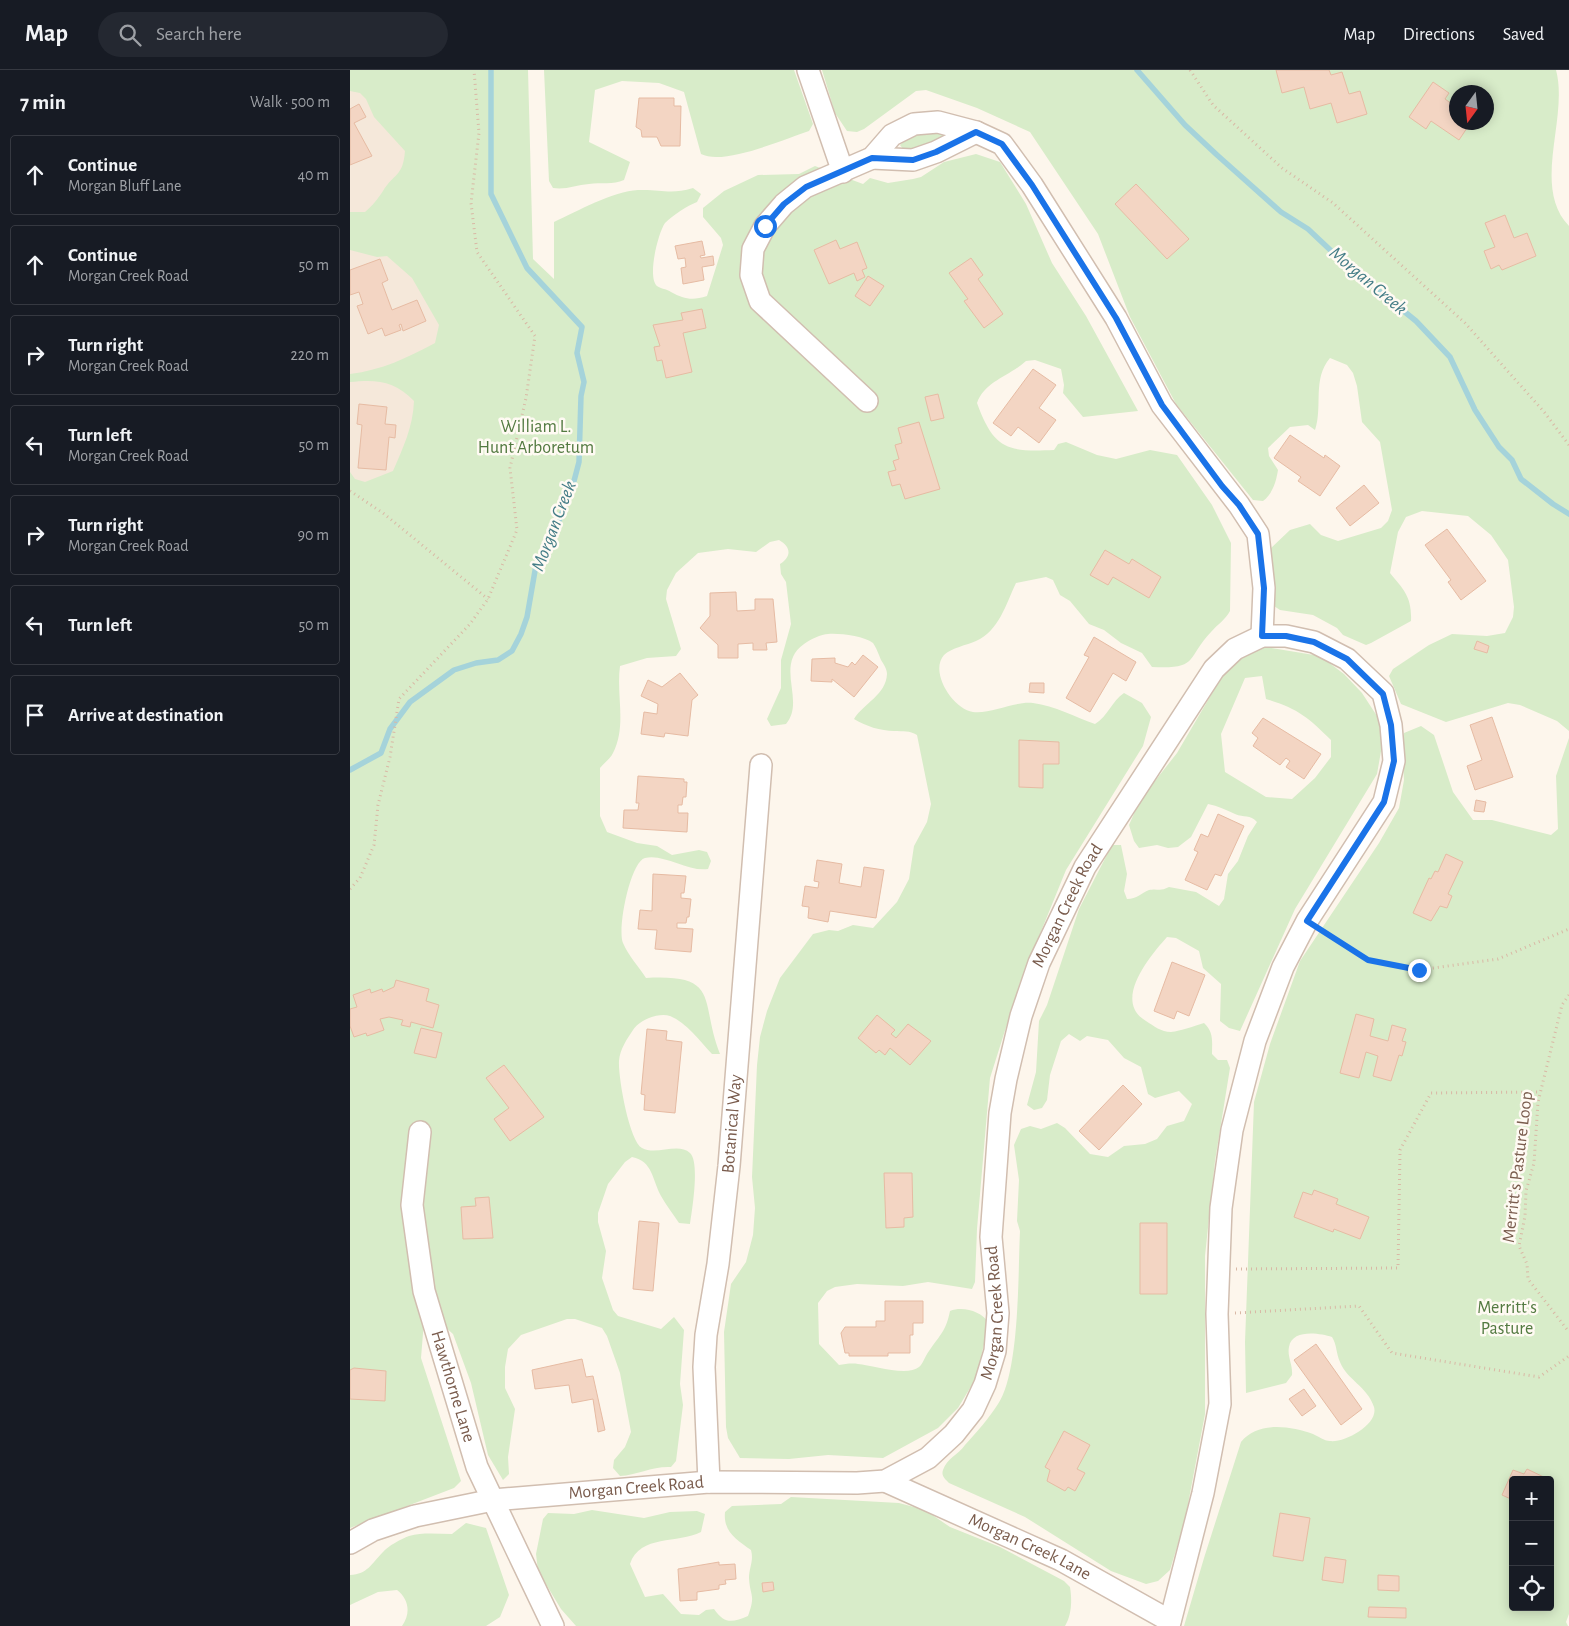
<!DOCTYPE html>
<meta charset="utf-8">
<style>
:root{--surface:#171b24;--page:#242831;--text:#f1f3f6;--muted:#9ea1a6;--line:#363941}
body{margin:0;font-family:"Alegreya Sans",sans-serif;background:var(--page);color:var(--text)}
.controls{position:absolute;right:15px;bottom:15px;display:grid;overflow:hidden;border-radius:5px;box-shadow:0 2px 12px #0003}
.controls button{width:45px;height:45px;display:grid;place-items:center;padding:0;border:0;border-bottom:1px solid var(--line);background:var(--surface);color:var(--text);font:25px sans-serif}
.compass{position:absolute;left:1099px;top:15px;width:45px;height:45px;border-radius:50%;background:var(--surface);box-shadow:0 2px 12px #0003;rotate:195deg}
.stop{position:absolute;width:15px;height:15px;margin:-11px;border:4px solid #1a73e8;border-radius:50%;background:#fff}
.stop.end{background:#1a73e8;border-color:#fff;box-shadow:0 1px 5px #0008}
.list{margin:0;padding:0;list-style:none}
h2{display:flex;justify-content:space-between;align-items:center;height:65px;margin:0;padding:0 20px;font-size:21px}
h2 small{font-size:16px;font-weight:400;color:var(--muted)}
.list li{display:grid;grid-template-columns:32px 1fr auto;gap:15px;align-items:center;box-sizing:border-box;height:80px;margin:0 10px 10px;padding:0 10px;border:1px solid var(--line);border-radius:5px}
.list b{display:block;font-size:19px;white-space:nowrap}
.list p{margin:0;font-size:16px;white-space:nowrap;color:var(--muted)}
.list em{font-size:16px;font-style:normal;color:var(--muted)}
.icon{flex:none;width:28px;height:28px;fill:none;stroke:currentColor;stroke-width:2;stroke-linecap:round;stroke-linejoin:round}
.map{position:relative;flex:none;width:1219px;height:1556px;overflow:hidden}
header{display:flex;align-items:center;gap:30px;box-sizing:border-box;height:70px;padding:0 25px;background:var(--surface);border-bottom:1px solid var(--line)}
header strong{font-size:24px}
nav{display:flex;gap:28px;margin-inline-start:auto;font-size:18px}
.search{width:350px;height:45px;background:var(--page);display:flex;align-items:center;gap:12px;box-sizing:border-box;padding:0 18px;border-radius:28px;color:var(--muted);font-size:19px}
main{display:flex}
aside{flex:1;background:var(--surface)}
.map>svg:first-child{display:block}
.residential{fill:#f5e8da}
.green{fill:#d8ecc9;fill-rule:evenodd}
.lines{fill:none;stroke-linecap:round;stroke-linejoin:round}
.stream{stroke:#a5d3da;stroke-width:5.5}
.building{fill:#f3d5c3;stroke:#e6bba3}
.minor-casing{stroke:#d1beb0;stroke-width:24}
.path{stroke:#d9b8a5;stroke-width:3;stroke-dasharray:1 4;stroke-linecap:butt}
.minor{stroke:#fff;stroke-width:21}
.route{stroke:#1a73e8;stroke-width:6}
.labels{text-anchor:middle;dominant-baseline:central;stroke-width:5;stroke-linejoin:round;paint-order:stroke}
.park-label{font-size:18px;fill:#537a41;stroke:#fffaf3}
.street-label{font-size:18px;fill:#7a5c4d;stroke:#fffaf3}
.water-label{font-size:19px;font-style:italic;fill:#437c86;stroke:#fffaf3}
</style>
<header>
<strong>Map</strong>
<div class="search"><svg class="icon" aria-label="search" viewBox="0 0 24 24"><circle cx="10" cy="10" r="6"/><path d="M15 15l6 6"/></svg>Search here</div>
<nav><a>Map</a><a>Directions</a><a>Saved</a></nav>
</header>
<main>
<aside>
<h2>7 min<small>Walk · 500 m</small></h2>
<ul class="list">
<li><svg class="icon" aria-label="ahead" viewBox="0 0 24 24"><path d="M12 20V5M6 11l6-6 6 6"/></svg><div><b>Continue</b><p>Morgan Bluff Lane</p></div><em>40 m</em></li>
<li><svg class="icon" aria-label="ahead" viewBox="0 0 24 24"><path d="M12 20V5M6 11l6-6 6 6"/></svg><div><b>Continue</b><p>Morgan Creek Road</p></div><em>50 m</em></li>
<li><svg class="icon" aria-label="right" viewBox="0 0 24 24"><path d="M7 20v-9h11M14 6l5 5-5 5"/></svg><div><b>Turn right</b><p>Morgan Creek Road</p></div><em>220 m</em></li>
<li><svg class="icon" aria-label="left" viewBox="0 0 24 24"><path d="M17 20v-9H6M10 6l-5 5 5 5"/></svg><div><b>Turn left</b><p>Morgan Creek Road</p></div><em>50 m</em></li>
<li><svg class="icon" aria-label="right" viewBox="0 0 24 24"><path d="M7 20v-9h11M14 6l5 5-5 5"/></svg><div><b>Turn right</b><p>Morgan Creek Road</p></div><em>90 m</em></li>
<li><svg class="icon" aria-label="left" viewBox="0 0 24 24"><path d="M17 20v-9H6M10 6l-5 5 5 5"/></svg><div><b>Turn left</b></div><em>50 m</em></li>
<li><svg class="icon" aria-label="arrive" viewBox="0 0 24 24"><path d="M6 21V4h12l-3 4 3 4H6"/></svg><div><b>Arrive at destination</b></div></li>
</ul>
</aside>
<div class="map">
<svg width="1219" height="1556" viewBox="0 0 1219 1556">
<rect width="100%" height="100%" fill="#fdf6ec"/>
<!-- residential -->
<path class="residential" d="M0,0H61L134,294L0,578Z"/>
<!-- green -->
<path class="green" d="M0,0H178L183,189L204,209V152C228,141 263,121 288,120C311,119 320,125 343,118L351,124L347,132C337,136 323,145 315,153C308,163 297,207 307,216C311,219 317,219 321,222C334,229 342,231 357,226L373,175L371,168L353,147V138L374,121L408,105L449,104L465,96L513,114L520,108L538,113L563,109L571,107L594,92L626,84L650,92L676,134L702,193L736,246L788,341L733,347L713,323L714,315L711,299L685,290L676,291C660,306 635,311 627,333C644,380 658,382 704,380L708,374L716,372L747,385L766,389L800,380L827,385L862,435L881,473L880,541C875,550 868,554 861,562C835,590 849,599 802,597L792,583L771,573L754,560L739,554L720,531L710,525L703,510L696,507L666,513C656,534 649,561 626,571C617,575 601,578 594,585C579,602 603,639 623,642C642,644 664,631 683,633C705,636 725,647 745,654C758,646 762,631 774,623L792,633L801,647L793,676L716,800L670,913L640,1008L627,1159L625,1212L622,1219L578,1212L553,1216L507,1214L485,1217L477,1221L468,1233L469,1274L489,1295C495,1294 502,1293 508,1294C522,1295 557,1307 569,1297C573,1294 575,1286 579,1281C590,1265 596,1261 600,1241C613,1236 631,1241 639,1253L626,1308L608,1338L588,1358L533,1388L478,1385L439,1389L390,1388L378,1368L376,1357L374,1262L381,1214L396,1192L403,1165L405,1138L402,1107L407,995L410,967L417,941L430,908L463,864L479,860L488,861L503,855L523,858L547,832L559,809L564,776L577,752L581,734L567,665C559,660 554,662 544,661C531,661 515,656 504,649C514,633 536,625 537,604C537,599 534,595 531,590C529,585 526,577 523,573C514,566 489,563 478,564C472,564 459,570 454,574C424,595 456,631 436,654L421,656L417,649L431,618V590L441,554L436,512L431,504L430,494C442,486 441,477 429,470L420,472L406,482L378,479L348,483L326,503L317,520L316,529L331,579L326,586L297,588L270,596C266,625 277,656 263,683C261,688 254,693 250,698V746L257,762L287,773L307,776L322,785L349,780L357,782L361,791L358,799C338,802 313,783 295,788C280,792 267,860 273,873C278,885 289,897 296,908C372,904 349,931 370,984H362C349,970 337,953 320,946C309,942 289,950 283,960C277,969 270,979 269,991C268,1006 279,1071 292,1078C306,1086 328,1072 340,1083C350,1092 342,1140 340,1154L329,1153C323,1144 316,1135 311,1126C302,1110 303,1091 282,1087L275,1092L258,1114L248,1143V1152L256,1181L252,1208L263,1240L268,1246L311,1259L324,1247L334,1260L330,1314L333,1335L326,1391L321,1397C303,1396 287,1405 270,1406L263,1398L264,1390L275,1377L281,1362L270,1303L257,1266L252,1258L225,1249H217L171,1265L158,1279L155,1297V1318L165,1339L158,1387L159,1404L153,1410L138,1385L121,1313L103,1264L75,1239L71,1288L111,1411L104,1418L0,1458V402L5,409L15,412L43,401C53,378 63,357 64,331C45,311 27,309 0,312V304C32,300 57,288 85,273L89,255L62,208L37,186L27,187L0,180V142H15C23,135 27,130 33,121C44,103 53,107 55,81L24,47L16,29L10,23L0,21Z
M194,0H444L463,54L459,61C434,69 374,96 351,84L334,22L309,13L272,11L245,20L239,72L280,92L274,110C263,115 251,112 239,114C226,115 216,120 203,118L199,111Z
M472,0H1206C1219,48 1181,117 1219,156V661L1207,651L1170,635L1158,633L1096,652L1051,634L1039,606L1043,599L1079,575L1102,564L1137,566L1155,563L1163,547L1164,537L1158,490L1141,465L1118,446L1072,441L1056,447L1048,462L1040,503C1054,520 1062,527 1061,551L1021,573L1016,575L993,565L987,558L963,545L930,540L921,534L920,479L940,460L960,454L971,465L988,471L1031,458L1038,451L1042,440L1030,372L1012,352L1007,316L1003,303L997,295L980,288C962,309 973,336 965,360L958,355L940,357L918,378L919,386L928,400C926,412 923,423 913,431L903,430L826,334L780,247L748,164L680,62L627,38L576,20L566,21L514,59L507,62L497,61L485,43ZM1106,22H1136V52H1106Z
M581,60L597,65L569,82L553,79L550,75L556,69Z
M916,577L970,586L994,604L1012,623L1027,646L1033,670L1027,704L945,839L890,961L879,958L870,951L871,914L853,898L849,881L826,868L817,867C800,886 762,931 796,951C804,956 811,962 821,962C831,961 844,956 854,953C864,962 862,972 862,984L868,990H877L880,998L865,1091L855,1186V1344L835,1450L820,1500L808,1511L796,1514L761,1501L675,1447L599,1413C595,1409 591,1406 593,1400C597,1388 608,1385 615,1375C627,1362 639,1348 648,1334C670,1302 668,1201 670,1161L667,1151L669,1110L664,1075L671,1059L680,1056L691,1059L707,1053L715,1058L740,1084L758,1087L774,1076L795,1074L807,1069L817,1056L834,1051L842,1034L829,1021L805,1028L798,1024L791,997L774,988L758,970L737,966L730,971L719,964L711,971L700,1005L697,1030L692,1038L684,1040L677,1035L686,1002L689,951L697,935L729,839L762,775H771L777,804L774,821L777,829C787,829 791,823 799,820C808,818 809,822 819,817L846,822L869,836L874,829L878,804L888,791L898,766L907,752C900,744 894,748 885,744C876,740 868,736 858,734L841,767L828,777L818,778L807,775L789,778L784,771L779,755L790,730L827,683L878,596L893,586ZM912,606L916,629C947,638 958,647 981,670V687L965,708L942,729L916,727L875,702L871,664L895,608Z
M1071,656L1084,665L1103,722L1123,750H1142L1201,765L1208,759L1206,706L1219,668V1544L1216,1552L1218,1556H834L854,1488L891,1372C908,1351 940,1356 963,1364C968,1366 974,1371 980,1371C995,1373 1029,1354 1024,1337C1017,1316 997,1310 990,1292C986,1283 987,1275 982,1267C969,1263 942,1259 939,1277C937,1286 943,1295 942,1305L936,1313L896,1323L895,1272L904,1032L920,974L950,891L1029,773L1049,738L1054,710L1052,671L1054,663ZM1163,1410H1200V1537H1163Z
M441,1427L549,1433L575,1440L600,1457L650,1477L714,1511L720,1517C722,1529 722,1545 715,1556H226L211,1539L188,1501L186,1484L193,1449L198,1443L224,1444L242,1440L294,1448L320,1442L347,1441L355,1444L351,1462C328,1474 290,1464 280,1494L295,1527L313,1524L331,1544L349,1545L356,1540L364,1539C375,1555 383,1552 398,1546C406,1524 400,1527 399,1508C399,1498 404,1491 401,1480C387,1470 373,1462 375,1442L382,1436L431,1434Z
M116,1453L136,1458L159,1525L150,1547L136,1556H52C61,1544 59,1529 47,1520L28,1522L0,1535V1505C18,1504 21,1494 33,1482C38,1476 51,1469 59,1466C73,1462 88,1464 102,1464Z"/>
<g class="lines">
<!-- stream -->
<path class="stream" d="M787,0L835,55L867,85L931,142L958,159L993,192L1066,251L1100,287L1125,340L1149,377L1162,390L1171,409L1203,434L1219,444
M0,700L31,683L40,659L60,632L104,600L126,593L148,590L162,581L171,564L177,547L186,495L204,464L224,411L229,392L231,326L234,312L227,283L232,257L177,198L141,124V0"/>
</g>
<!-- building -->
<path class="building" d="M926,0H979L981,5L992,2L999,24L1010,21L1017,44L987,53L981,33L960,39L954,17L932,23Z
M1083,12L1099,23L1095,29L1106,37V52H1121L1109,70L1081,51L1076,59L1059,47Z
M289,28H324V36H331L330,76H311L307,67H292L291,60L286,57Z
M9,34L16,47L4,53L22,86L0,95V39Z
M786,114L839,169L817,189L765,134Z
M1155,145L1164,168L1177,163L1186,186L1152,200L1149,195L1141,199L1134,181L1145,177L1135,153Z
M486,170L490,179L507,172L517,198L512,200L515,207L507,211L504,203L479,214L464,180Z
M352,171L355,185L350,186L351,188L363,186L364,195L352,197L354,210L333,214L331,198L336,197L335,188L328,189L325,176Z
M621,188L633,205L628,209L653,244L634,258L614,231L618,229L599,203Z
M30,189L38,210L32,213L42,240L67,230L76,251L53,261L51,254L49,255L51,260L35,266L32,258L18,264L7,236L13,234L9,222L0,225V200Z
M518,206L534,216L520,236L505,226Z
M352,239L356,258L333,263L342,302L316,308L312,290L307,291L304,277L310,276L303,255L333,250L331,243Z
M683,299L706,315L689,338L706,350L689,373L668,357L661,366L643,353Z
M588,324L594,348L581,351L575,327Z
M9,334L37,337L35,354L46,355L45,368L39,367L36,400L8,398L12,355L7,354Z
M569,352L590,419L555,429L550,414L542,416L538,402L546,400L543,391L549,389L545,375L552,373L548,358Z
M940,365L974,388L975,385L990,396L970,426L948,411L951,407L924,388Z
M1014,415L1029,433L1000,456L986,438Z
M1097,459L1136,511L1111,530L1098,512L1101,510L1075,475Z
M755,480L779,494L782,489L811,507L799,528L763,507L758,515L740,505Z
M386,522L387,541L405,540V529H423L427,572L416,573L417,580H403V573L388,574V588H368V575L350,558L360,546V523Z
M744,567L786,592L776,611L763,603L740,642L716,628L739,587L734,585Z
M1127,571L1139,576L1137,583L1124,579Z
M513,585L528,597L504,627L482,609V612L461,611L462,589L485,588V593L498,597L502,592L505,595Z
M330,603L348,625L342,630L338,666L315,663L314,667L291,664L294,642L307,644L308,634L291,626L298,610L312,617Z
M680,613H694V623L679,622Z
M1142,647L1163,707L1125,720L1117,696L1132,690L1120,655Z
M913,648L971,684L954,709L936,697L940,691L936,688L930,695L903,676L908,668L902,663Z
M669,670L709,672V694H693V718L669,717Z
M288,706L334,709V712H337L336,727H333L332,735H328V743H338L337,762L273,758L274,740H288L289,733H286Z
M1126,730L1136,732L1134,742L1124,741Z
M868,744L894,756L871,806L865,804L857,820L835,810L848,782L844,780L851,764L858,767Z
M1096,784L1113,792L1098,824L1102,826L1097,838L1090,836L1081,851L1063,843L1079,808L1081,809L1085,801L1088,802Z
M467,790L492,794L489,813L511,817L514,797L534,800L526,848L480,841L478,852L458,848L459,837L452,836L455,816L468,818L469,812L464,811Z
M303,804L336,806L334,823H331V828L341,829L339,847H337L336,853H327V858L343,859L341,882L305,879L307,860L288,859L290,840L302,841Z
M822,892L855,905L839,946L827,941L824,949L804,941Z
M46,910L79,919L76,931L89,935L83,958L61,952L60,957L51,955L53,950L39,947L30,949L34,960L17,966L16,963L4,967L0,956V939L7,937L3,925L20,919L21,923L32,919L33,922L44,917Z
M1006,944L1024,949L1020,966L1038,971L1042,955L1056,959L1052,971L1056,972L1052,986L1049,985L1041,1011L1023,1006L1028,986L1016,982L1009,1008L990,1003Z
M527,945L545,960L541,964L546,968L558,954L581,971L560,995L540,978L535,985L529,980L526,983L508,968Z
M71,958L92,963L86,988L64,983Z
M297,959L317,961L316,970L332,972L325,1043L294,1040L295,1025L291,1024Z
M154,995L194,1047L160,1071L144,1049L159,1038L136,1008Z
M773,1015L792,1034L749,1080L729,1061Z
M534,1103H562L563,1147L554,1148V1157L536,1158Z
M964,1120L988,1129L986,1134L1019,1147L1010,1169L984,1159L983,1162L944,1147L953,1122L962,1125Z
M139,1127L143,1168L113,1169L111,1137L126,1136L125,1128Z
M289,1151L309,1153L303,1221L283,1219Z
M790,1153H817V1224H790Z
M535,1231H573V1253H563V1265H560V1283H538V1286H499V1283H495L491,1263L495,1257H526V1251H535Z
M966,1274L1012,1339L991,1355L944,1290Z
M232,1289L236,1307L243,1306L255,1360L248,1362L243,1329L222,1333L219,1315L185,1319L182,1300Z
M4,1298L36,1301L35,1331L0,1329V1300Z
M954,1319L966,1336L952,1346L939,1329Z
M714,1361L740,1375L727,1399L735,1403L725,1421L718,1417L715,1421L697,1411L700,1400L695,1397Z
M1177,1399L1200,1410H1163V1430L1152,1425L1163,1400L1174,1404Z
M930,1443L960,1448L953,1491L923,1486Z
M975,1487L996,1490L993,1513L972,1510Z
M369,1492V1495L385,1494L386,1509L375,1510L376,1514L369,1515V1519L347,1522V1530L330,1531L328,1499Z
M1028,1505L1049,1506V1521L1028,1520Z
M423,1512L424,1520L413,1522L412,1513Z
M1019,1537L1056,1538V1548L1018,1547Z"/>
<g class="lines">
<!-- minor casing -->
<g class="minor-casing">
<g id="minor">
<path d="M458,0L493,102"/>
<path d="M522,88L563,90L586,82L626,62"/>
<path d="M517,331L410,231L401,205L403,179L415,156L434,134L455,117L522,88L542,65L564,54L588,52L626,62L652,74L682,115L766,248L812,335L889,435L908,464L914,518L912,566"/>
<path id="s1" d="M70,1062L62,1135L74,1221L127,1397L203,1556"/>
<path id="s2" d="M535,1411L711,1490L820,1551"/>
<path id="s3" d="M359,1412L354,1297L356,1265L368,1194L379,1096L411,695"/>
<path id="s4" d="M0,1473L23,1460L65,1446L143,1430L359,1412L507,1413L535,1411L578,1388L604,1364L623,1340L635,1314L645,1281L648,1243L641,1167L650,1043L656,1009L671,946L689,893L735,797L864,599L885,579L912,566H936L964,572L997,589L1033,623L1041,655L1044,691L1034,732L957,851L933,897L905,971L882,1060L871,1138L867,1244L870,1334L853,1423L819,1556"/>
</g>
</g>
<!-- path -->
<path class="path" d="M840,0L863,35L932,98L983,133L1115,253L1195,343L1219,375
M0,421L33,443L138,529
M0,819L10,808L24,775L28,735L40,687L49,629L120,554L138,529L167,460L160,398L176,328L185,266L127,182L121,133L129,63L124,0
M972,861L1018,889L1069,900L1148,889L1219,859
M1219,925L1212,935L1188,1032L1184,1093L1176,1121L1175,1146L1169,1176L1177,1194L1178,1209L1219,1262
M886,1199L1048,1198L1050,1080L1081,1023L1190,1022
M885,1243L1009,1236L1042,1283L1189,1307L1219,1286"/>
<!-- minor -->
<use href="#minor" class="minor"/>
</g>
<g class="lines">
<!-- route -->
<path class="route" d="M415,156L434,134L456,117L522,88L563,90L586,82L626,62L652,74L682,115L766,248L812,335L872,416L889,435L908,464L914,518L912,566H936L964,572L997,589L1033,624L1041,655L1044,691L1034,732L957,851L1018,890L1069,900"/>
</g>
<g class="labels">
<!-- park labels -->
<g class="park-label">
<text x="186" y="357">William L.<tspan x="186" dy="21">Hunt Arboretum</tspan></text>
<text x="1157" y="1238">Merritt's<tspan x="1157" dy="21">Pasture</tspan></text>
</g>
<!-- street labels -->
<g class="street-label">
<text stroke="none"><textPath href="#s4" startOffset="1179">Morgan Creek Road</textPath></text>
<text stroke="none"><textPath href="#s3" startOffset="360">Botanical Way</textPath></text>
<text transform="translate(1168 1097) rotate(-83)">Merritt's Pasture Loop</text>
<text stroke="none"><textPath href="#s4" startOffset="759">Morgan Creek Road</textPath></text>
<text stroke="none"><textPath href="#s1" startOffset="260">Hawthorne Lane</textPath></text>
<text stroke="none"><textPath href="#s4" startOffset="294">Morgan Creek Road</textPath></text>
<text stroke="none"><textPath href="#s2" startOffset="159">Morgan Creek Lane</textPath></text>
</g>
<!-- water labels -->
<g class="water-label">
<text transform="translate(1018 211) rotate(40)">Morgan Creek</text>
<text transform="translate(204 456) rotate(-69)">Morgan Creek</text>
</g>
</g>
</svg>
<div class="controls">
<button>+</button>
<button>−</button>
<button><svg class="icon" aria-label="locate" viewBox="0 0 24 24"><circle cx="12" cy="12" r="6"/><path d="M12 2v4M12 18v4M2 12h4M18 12h4"/></svg></button>
</div>
<svg class="compass" viewBox="-18 -18 36 36"><path d="M0-13l5 13h-10z" fill="#e53935"/><path d="M0 13l5-13h-10z" fill="#9ea1a6"/></svg>
<div class="stop" style="left:415px;top:156px"></div>
<div class="stop end" style="left:1069px;top:900px"></div>
</div>
</main>
